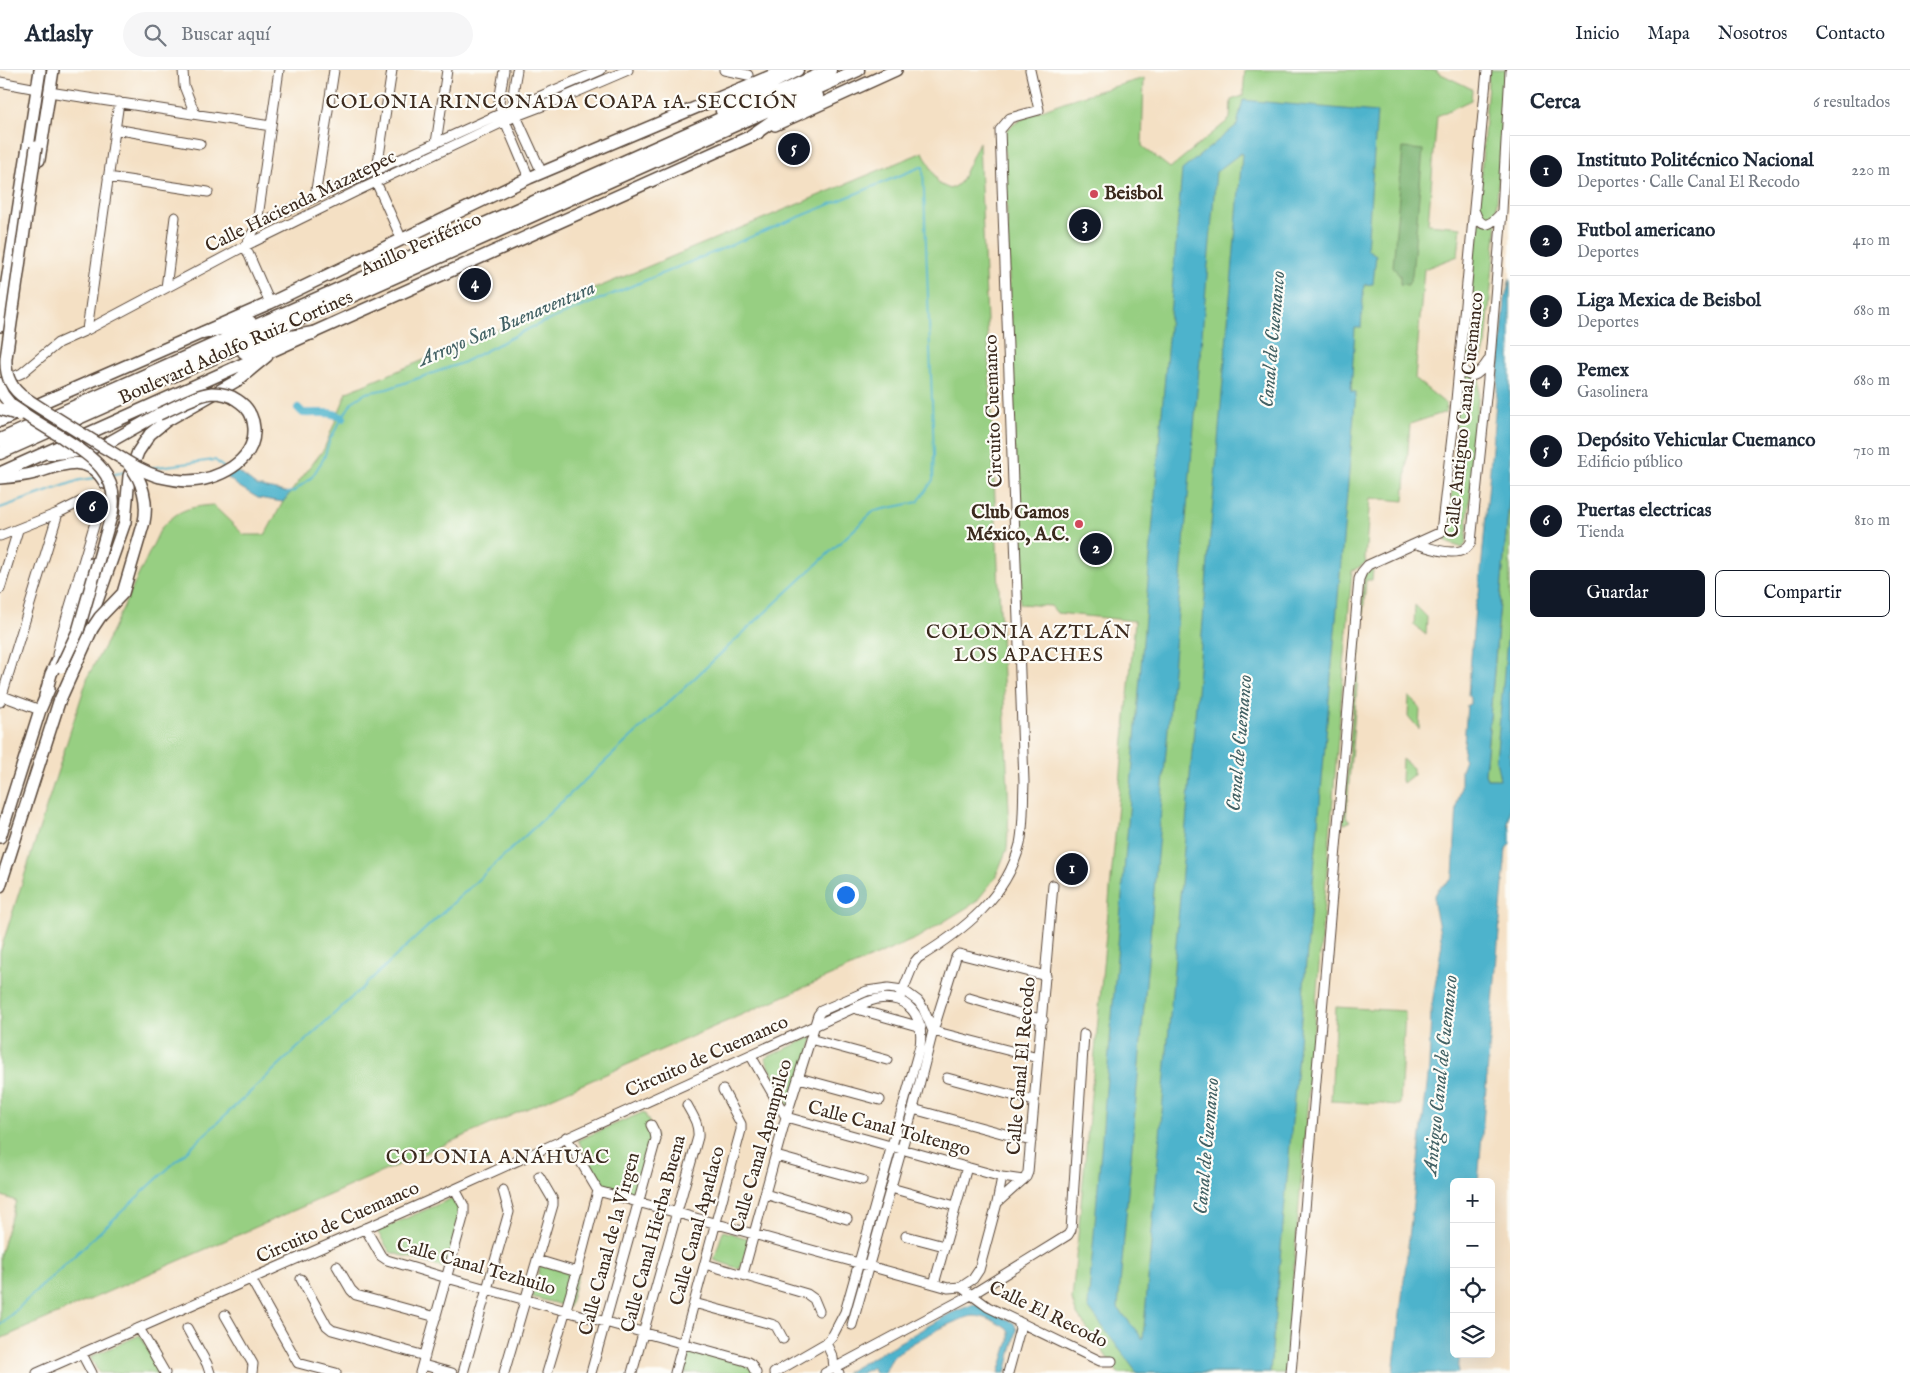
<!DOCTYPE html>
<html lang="es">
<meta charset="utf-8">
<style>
:root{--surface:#fff;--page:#f6f6f7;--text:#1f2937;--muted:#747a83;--line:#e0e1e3;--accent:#111827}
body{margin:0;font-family:"IM FELL English",serif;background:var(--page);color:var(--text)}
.controls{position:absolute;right:15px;bottom:15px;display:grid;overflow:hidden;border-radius:8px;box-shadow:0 5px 20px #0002}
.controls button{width:45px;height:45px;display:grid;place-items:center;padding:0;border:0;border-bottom:1px solid var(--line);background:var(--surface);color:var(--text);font:25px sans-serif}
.you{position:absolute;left:845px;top:824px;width:18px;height:18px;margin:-12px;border:4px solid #fff;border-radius:50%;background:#1a73e8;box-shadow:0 0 0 8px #1a73e833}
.badge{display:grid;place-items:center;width:32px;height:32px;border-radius:50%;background:var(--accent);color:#fff;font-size:16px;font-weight:700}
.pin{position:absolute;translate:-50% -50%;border:2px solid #fff;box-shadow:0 1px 5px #0006}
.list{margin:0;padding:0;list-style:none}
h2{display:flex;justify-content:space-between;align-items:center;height:65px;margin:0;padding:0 20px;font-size:21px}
h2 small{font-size:16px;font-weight:400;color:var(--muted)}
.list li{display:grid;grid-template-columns:32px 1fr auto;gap:15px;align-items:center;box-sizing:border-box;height:70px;padding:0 20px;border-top:1px solid var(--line)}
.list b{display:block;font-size:19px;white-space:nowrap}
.list p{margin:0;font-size:16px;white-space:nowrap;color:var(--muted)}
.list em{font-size:16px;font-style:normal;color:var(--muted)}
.actions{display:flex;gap:10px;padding:15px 20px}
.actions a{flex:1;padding:11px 0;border:1px solid var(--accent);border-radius:8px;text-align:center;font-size:18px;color:var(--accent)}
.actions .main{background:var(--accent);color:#fff}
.icon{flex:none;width:28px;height:28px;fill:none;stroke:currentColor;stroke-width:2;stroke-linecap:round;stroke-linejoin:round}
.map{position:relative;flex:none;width:1510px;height:1303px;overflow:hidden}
header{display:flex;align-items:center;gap:30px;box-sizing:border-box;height:70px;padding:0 25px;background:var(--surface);border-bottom:1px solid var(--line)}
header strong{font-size:24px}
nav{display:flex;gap:28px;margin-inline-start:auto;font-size:18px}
.search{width:350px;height:45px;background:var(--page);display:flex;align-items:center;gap:12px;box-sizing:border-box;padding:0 18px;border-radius:28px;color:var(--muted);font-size:19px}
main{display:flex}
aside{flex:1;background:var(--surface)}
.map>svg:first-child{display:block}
.green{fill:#97cf82;stroke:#697c50}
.forest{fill:#79b270;stroke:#5a6e47}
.water{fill:#4db3cc;stroke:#446e75;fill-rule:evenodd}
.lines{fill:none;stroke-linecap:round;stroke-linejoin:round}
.stream{stroke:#4db3cc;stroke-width:2}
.canal{stroke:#4db3cc;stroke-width:8}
.minor-casing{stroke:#574537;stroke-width:11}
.major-casing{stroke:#574537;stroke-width:14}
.highway-casing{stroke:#574537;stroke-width:15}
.minor{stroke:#fff;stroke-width:9}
.major{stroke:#fff;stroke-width:11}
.highway{stroke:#fff;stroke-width:12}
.major-bridge-casing{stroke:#574537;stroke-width:14;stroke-linecap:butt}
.major-bridge{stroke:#fff;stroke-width:11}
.poi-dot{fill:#d1495b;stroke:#fdfcf7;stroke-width:2}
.labels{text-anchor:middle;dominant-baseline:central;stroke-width:4.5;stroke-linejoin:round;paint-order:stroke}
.poi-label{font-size:19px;font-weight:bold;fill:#3b2a1e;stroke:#fdfcf7;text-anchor:start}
.street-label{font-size:19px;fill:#3b2a1e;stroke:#fdfcf7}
.neighbourhood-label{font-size:20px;letter-spacing:1px;fill:#3b2a1e;stroke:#fdfcf7}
.water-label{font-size:20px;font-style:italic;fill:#426164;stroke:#fdfcf7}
</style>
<header>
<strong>Atlasly</strong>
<div class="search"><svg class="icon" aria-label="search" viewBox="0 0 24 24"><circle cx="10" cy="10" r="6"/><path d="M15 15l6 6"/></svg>Buscar aquí</div>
<nav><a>Inicio</a><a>Mapa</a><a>Nosotros</a><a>Contacto</a></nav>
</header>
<main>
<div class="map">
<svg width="1510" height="1303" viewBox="0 0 1510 1303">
<rect width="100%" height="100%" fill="#fdfcf7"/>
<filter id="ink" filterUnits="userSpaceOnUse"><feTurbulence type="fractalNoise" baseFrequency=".02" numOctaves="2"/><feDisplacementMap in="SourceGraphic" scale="10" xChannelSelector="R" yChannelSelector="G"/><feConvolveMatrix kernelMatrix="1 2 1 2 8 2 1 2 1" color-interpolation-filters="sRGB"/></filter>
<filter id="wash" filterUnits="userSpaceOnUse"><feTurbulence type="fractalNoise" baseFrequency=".0096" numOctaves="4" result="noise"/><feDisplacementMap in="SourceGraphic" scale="20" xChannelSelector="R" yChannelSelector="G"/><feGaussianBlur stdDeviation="1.12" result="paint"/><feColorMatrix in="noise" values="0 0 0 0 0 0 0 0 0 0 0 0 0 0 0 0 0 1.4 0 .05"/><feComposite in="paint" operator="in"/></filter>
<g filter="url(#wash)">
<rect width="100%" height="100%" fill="#f4e0c4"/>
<!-- green -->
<path class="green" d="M1245,0H1437V2L1472,19L1471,30L1437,46L1428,154L1461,157L1458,186L1424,199L1415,309L1446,334V342L1410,354L1404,431L1370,428L1365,489L1366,493L1352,501L1285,1303H1118L1076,1243L1072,1230L1135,551L1057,543L1051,536L1020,534L1004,63C1022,39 1112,18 1144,8L1142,76L1170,98L1230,49L1231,30L1243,26Z
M1489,0H1506L1496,145L1485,152L1478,143Z
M979,72L1009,741L1007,779L995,808L976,832L917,868L0,1269V1184L16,1131L0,1125V882L88,606L109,567L161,458C178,440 188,437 213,435L244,465H265L283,432L324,379L347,322L923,82L939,114L950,119L960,113Z
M1476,152H1497L1486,274C1483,285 1480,300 1466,290L1465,282Z
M1460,302L1480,305L1466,473L1463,478L1448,473L1444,467L1449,456Z
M1510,419V710L1487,709L1485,704Z
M1372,499L1373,500L1372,510H1366L1346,748L1351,751L1345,754L1343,753L1364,506L1367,501Z
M1415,535L1427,547L1426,565L1414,555Z
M1409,626L1420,638L1419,659L1408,646Z
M1402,689L1413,698V705L1403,713L1401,711Z
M1336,937L1405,941L1400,1035L1331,1031Z
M814,966L792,1043L765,988Z
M644,1042L656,1066L637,1130L604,1120L578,1070Z
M455,1127L462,1141L447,1199L390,1182L377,1161Z
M723,1161L750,1169L740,1199L714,1190Z
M541,1194L578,1204L569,1237L532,1227Z
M140,1265L161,1303H99L90,1287Z
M689,1279L751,1297L755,1303H682Z"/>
<!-- forest -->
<path class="forest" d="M1403,78L1423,80L1412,206L1408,215L1400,214V206L1393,197Z"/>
<!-- water -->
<path class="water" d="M1243,30L1377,42L1367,179L1376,185L1373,214L1364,215L1361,258H1355L1351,322H1356L1270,1303H1137L1088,1237L1182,100L1237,55ZM1241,83L1242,84L1143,1269L1118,1238L1216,102Z
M1510,208V419L1485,704L1487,709H1500L1496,690L1510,538V743L1508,754L1510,760V773L1506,779L1478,1112H1454V1284H1460L1458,1303H1393L1429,998L1431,940L1442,873L1434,834V827L1439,818L1451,810L1453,806L1457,734L1461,719V700L1465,689L1463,687L1467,635L1470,634V628L1468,625L1475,538L1479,524L1505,230Z
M232,397L257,416L290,423L283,432L258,428L238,416L223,404Z
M974,1234L1014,1253L1017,1260L1006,1303H999L1009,1271V1261C1002,1254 984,1246 974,1246C960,1246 905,1276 894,1286C890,1291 887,1297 885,1303H875L873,1297L861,1303H845L951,1243Z"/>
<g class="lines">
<!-- stream -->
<path class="stream" d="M149,398L215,390L224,398
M110,405L125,402
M0,438L80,410L95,408
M0,1255L874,441L918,432L933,410L934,384L923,96L530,258L462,293L387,319L366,323L352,332L330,369L324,388L312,407L293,422L287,423"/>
<!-- canal -->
<path class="canal" d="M298,338L303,343C317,344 330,340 343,348"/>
</g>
</g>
<g filter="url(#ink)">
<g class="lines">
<!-- minor casing -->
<g class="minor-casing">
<path id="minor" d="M183,0L184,16L195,44
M504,0L499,32L502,44L529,108
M517,0C514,16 511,30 516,46L542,103
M724,0L748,5
M0,12L32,18
M49,22L271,56
M115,59L200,74
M436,73L447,0
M377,99L392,0
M108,107L208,122
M376,112L402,170
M315,127L334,0
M1475,142C1482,162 1492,154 1502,142
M257,154L513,38L601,0
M245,176L270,233
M246,176L257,154L279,0
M166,218L175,147
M87,260L119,32
M1460,293C1469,314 1479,305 1488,291
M0,313L22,303L58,273L87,260L245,176L359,120L516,46L558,30L628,0
M0,466L58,443L92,426L99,430V439L61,566L57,585
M1416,474C1432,478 1462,491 1471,472L1490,289L1502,141L1510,1
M0,519L18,460
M0,625L40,640
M0,632L58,443
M969,928L1043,950
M899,930L914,893L918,888C963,861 1007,827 1020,774C1024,754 1023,733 1024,712L1000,60L1010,48L1039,40L1030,0
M853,938L921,957
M810,969L887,990
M751,986L786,1047L1002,1107L1023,1110
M1038,988L933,961L956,887L959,884L1046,906
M799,1008L880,1030
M947,1008L1034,1031
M913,1039L1031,1071
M776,1086L862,1110
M891,1118L955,1136
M598,1121L934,1214L948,1218L961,1217L988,1237L1100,1291H1112
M765,1124L847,1149
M997,1133L1002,1107
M365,1158L381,1186L387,1190L447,1208L746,1291L751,1294L756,1303
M906,1166L944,1176
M537,1190L577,1202
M705,1194L807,1224L814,1229L819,1241
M337,1196L351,1220L356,1225L436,1247
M743,1204L786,1047L818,945L821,941L867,921L888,918L903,920L918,931L923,938L933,961L913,1039L852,1255
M251,1209L298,1293
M301,1209L327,1256L332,1260L425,1286
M934,1214L967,1097
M961,1217L973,1209L979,1200L997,1133L1026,1107L1028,1102L1053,815
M694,1233L771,1254L776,1256L783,1269
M225,1245L253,1294L252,1303
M139,1258L165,1303
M187,1258L207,1294L210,1303
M826,1273L833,1288L834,1298L839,1303
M82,1284L92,1303
M298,1293L336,1303
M423,1295L452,1303
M37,1303L455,1119L867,932C901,920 925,940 920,976L845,1242L833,1265L826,1273L774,1303
M420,1303L464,1144V1136L455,1119
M463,1303L509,1142L503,1120
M504,1303L553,1135V1130L539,1106
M547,1303L577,1202L598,1121L566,1067
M591,1303L656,1069L655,1063L651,1055
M632,1303L698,1067C699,1054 693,1046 687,1035
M675,1303L741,1060V1054L723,1020
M825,1303L971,1225L1068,1165L1071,1160L1084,964
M1008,1303L1020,1259L1018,1251
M1291,1303L1359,509L1362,502L1368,495L1441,462L1455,341L1487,0"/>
</g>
<!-- major casing -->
<g class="major-casing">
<path id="major" d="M775,55L896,0
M39,90L53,0
M0,256L40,0
M0,351L270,233L529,108L785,0
M50,384L80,381L106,374L159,344
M0,403L758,63
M0,408C12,407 24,406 35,403C61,395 88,382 105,413
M45,626L51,604L68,568L92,494
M0,767L40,640L49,619
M0,816L59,632L92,559L95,537L125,452L129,406L138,382L150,364L166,351L238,310L267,286"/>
</g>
<!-- highway casing -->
<g class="highway-casing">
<path id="highway" d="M722,41L745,27L797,0
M751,66L774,50L817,26
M203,263L250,252
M244,282L285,268L313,263
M0,370L830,0
M0,383L858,0"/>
</g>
<!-- minor -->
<use href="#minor" class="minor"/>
<!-- major -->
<use href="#major" class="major"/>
<!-- highway -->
<use href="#highway" class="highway"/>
<!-- major-bridge casing -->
<g class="major-bridge-casing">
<path id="major-bridge" d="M36,77L6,288C5,305 11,319 25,328C51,345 77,361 103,377C122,388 139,401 160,407C169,409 178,411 187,411C216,411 256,392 254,358C253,345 248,337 237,330C230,325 221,323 212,323C194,325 175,338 159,344
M0,319L3,325L11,335C27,346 43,356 60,366C89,385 120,403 112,443L78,561L61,597
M0,339L19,345
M92,559L100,547L123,523L144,452C148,433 143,410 129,395"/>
</g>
<!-- major-bridge -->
<use href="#major-bridge" class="major-bridge"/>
</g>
</g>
<!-- markers -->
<g class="poi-dot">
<circle cx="1094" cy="124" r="5"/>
<circle cx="1079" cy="454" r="5"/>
</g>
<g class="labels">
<!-- poi labels -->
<g class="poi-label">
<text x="1104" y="124">Beisbol</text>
<text x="1069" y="443" text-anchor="end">Club Gamos<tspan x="1069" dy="22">México, A.C.</tspan></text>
</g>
<!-- street labels -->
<g class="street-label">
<text transform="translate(301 132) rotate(-26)">Calle Hacienda Mazatepec</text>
<text transform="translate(421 175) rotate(-24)">Anillo Periférico</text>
<text transform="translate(236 278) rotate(-24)">Boulevard Adolfo Ruiz Cortines</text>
<text transform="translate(994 341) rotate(-92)">Circuito Cuemanco</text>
<text transform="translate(1465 345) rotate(-84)">Calle Antiguo Canal Cuemanco</text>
<text transform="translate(707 987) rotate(-24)">Circuito de Cuemanco</text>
<text transform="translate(1022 996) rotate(-85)">Calle Canal El Recodo</text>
<text transform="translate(889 1059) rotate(15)">Calle Canal Toltengo</text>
<text transform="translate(762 1076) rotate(-74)">Calle Canal Apampilco</text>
<text transform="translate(338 1153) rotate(-24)">Circuito de Cuemanco</text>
<text transform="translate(698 1156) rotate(-75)">Calle Canal Apatlaco</text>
<text transform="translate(654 1164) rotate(-75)">Calle Canal Hierba Buena</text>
<text transform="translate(610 1174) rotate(-75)">Calle Canal de la Virgen</text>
<text transform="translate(476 1197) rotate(16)">Calle Canal Tezhuilo</text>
<text transform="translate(1048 1245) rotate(26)">Calle El Recodo</text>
</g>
<!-- neighbourhood labels -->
<g class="neighbourhood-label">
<text x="562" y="32">COLONIA RINCONADA COAPA 1A. SECCIÓN</text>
<text x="1029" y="562">COLONIA AZTLÁN<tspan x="1029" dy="23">LOS APACHES</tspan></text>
<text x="498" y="1087">COLONIA ANÁHUAC</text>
</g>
<!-- water labels -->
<g class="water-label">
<text transform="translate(507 254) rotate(-23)">Arroyo San Buenaventura</text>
<text transform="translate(1273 269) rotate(-85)">Canal de Cuemanco</text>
<text transform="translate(1240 673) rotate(-85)">Canal de Cuemanco</text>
<text transform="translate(1441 1005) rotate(-84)">Antiguo Canal de Cuemanco</text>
<text transform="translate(1207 1076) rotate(-85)">Canal de Cuemanco</text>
</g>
</g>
</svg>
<div class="controls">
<button>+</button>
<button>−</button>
<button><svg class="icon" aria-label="locate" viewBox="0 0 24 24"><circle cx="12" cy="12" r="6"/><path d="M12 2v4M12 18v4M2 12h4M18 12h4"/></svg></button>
<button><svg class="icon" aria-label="layers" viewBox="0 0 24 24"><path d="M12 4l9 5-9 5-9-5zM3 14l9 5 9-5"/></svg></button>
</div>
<div class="you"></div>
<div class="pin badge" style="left:1072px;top:799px">1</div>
<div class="pin badge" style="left:1096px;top:479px">2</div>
<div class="pin badge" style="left:1085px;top:155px">3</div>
<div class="pin badge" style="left:475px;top:214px">4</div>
<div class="pin badge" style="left:794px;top:79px">5</div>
<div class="pin badge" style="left:92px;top:437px">6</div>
</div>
<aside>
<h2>Cerca<small>6 resultados</small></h2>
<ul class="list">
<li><span class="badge">1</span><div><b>Instituto Politécnico Nacional</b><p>Deportes · Calle Canal El Recodo</p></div><em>220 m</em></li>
<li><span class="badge">2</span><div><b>Futbol americano</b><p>Deportes</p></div><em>410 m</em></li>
<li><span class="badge">3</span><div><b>Liga Mexica de Beisbol</b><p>Deportes</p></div><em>680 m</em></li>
<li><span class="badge">4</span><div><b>Pemex</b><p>Gasolinera</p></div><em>680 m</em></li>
<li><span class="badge">5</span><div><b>Depósito Vehicular Cuemanco</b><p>Edificio público</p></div><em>710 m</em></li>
<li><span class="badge">6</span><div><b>Puertas electricas</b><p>Tienda</p></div><em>810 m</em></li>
</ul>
<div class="actions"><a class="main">Guardar</a><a>Compartir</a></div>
</aside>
</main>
